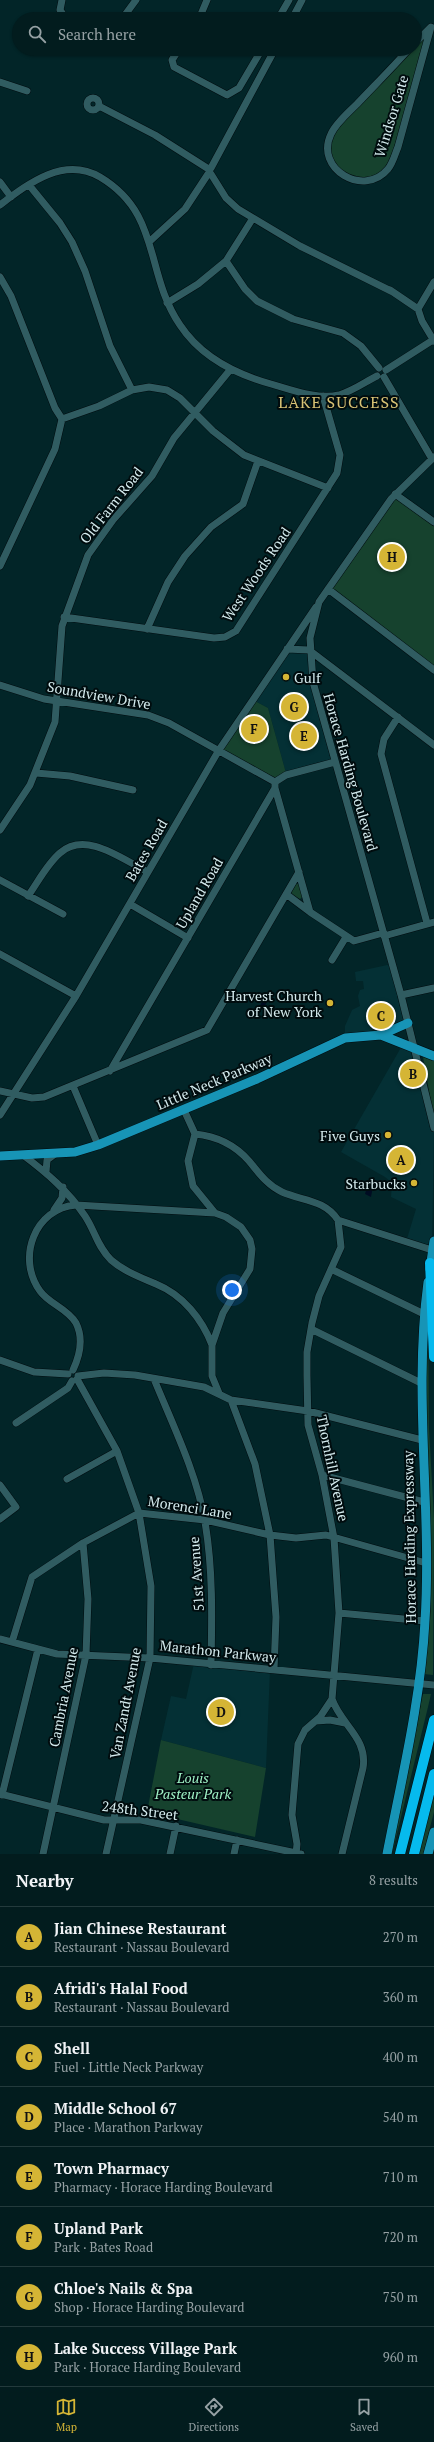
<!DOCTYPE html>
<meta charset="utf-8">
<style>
:root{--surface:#021c1e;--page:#0c2527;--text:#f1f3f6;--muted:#96a1a4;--line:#233a3c;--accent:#d5b535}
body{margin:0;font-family:"PT Serif",serif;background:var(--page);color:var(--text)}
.you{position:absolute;left:232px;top:1290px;width:14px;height:14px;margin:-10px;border:3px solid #fff;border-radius:50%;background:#1a73e8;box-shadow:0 0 0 6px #1a73e833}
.badge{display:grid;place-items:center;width:26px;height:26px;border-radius:50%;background:var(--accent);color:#111;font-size:13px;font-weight:700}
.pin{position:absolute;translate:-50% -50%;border:2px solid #fff;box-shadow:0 1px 4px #0006}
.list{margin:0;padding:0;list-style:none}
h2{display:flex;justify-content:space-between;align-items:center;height:52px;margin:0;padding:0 16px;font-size:17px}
h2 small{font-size:13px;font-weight:400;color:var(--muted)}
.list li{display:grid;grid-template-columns:26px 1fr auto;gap:12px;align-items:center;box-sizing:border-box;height:60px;padding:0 16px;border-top:1px solid var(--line)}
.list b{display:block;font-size:15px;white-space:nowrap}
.list p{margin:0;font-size:13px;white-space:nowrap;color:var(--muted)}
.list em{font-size:13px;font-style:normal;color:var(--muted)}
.icon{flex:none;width:22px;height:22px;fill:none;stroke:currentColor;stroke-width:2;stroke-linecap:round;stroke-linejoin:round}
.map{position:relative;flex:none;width:434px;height:1854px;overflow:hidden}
.search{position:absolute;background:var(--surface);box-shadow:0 1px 3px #0004;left:12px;right:12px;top:12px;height:44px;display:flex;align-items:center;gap:10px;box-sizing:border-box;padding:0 14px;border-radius:22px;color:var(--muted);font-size:15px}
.sheet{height:532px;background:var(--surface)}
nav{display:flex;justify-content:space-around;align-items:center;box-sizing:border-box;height:56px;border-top:1px solid var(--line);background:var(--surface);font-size:11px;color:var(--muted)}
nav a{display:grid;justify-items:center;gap:2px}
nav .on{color:var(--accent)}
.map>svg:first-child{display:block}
.built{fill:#043035}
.green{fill:#16422e}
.water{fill:#000c22}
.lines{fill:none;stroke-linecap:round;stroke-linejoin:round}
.minor-casing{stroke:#000c0f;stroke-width:8}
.major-casing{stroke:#000c0f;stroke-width:10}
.highway-casing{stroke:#000c0f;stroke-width:11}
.minor{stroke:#305c61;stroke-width:7}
.major{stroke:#1794b6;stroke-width:9}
.highway{stroke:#06baee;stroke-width:10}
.poi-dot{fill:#d5b535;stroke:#000c0e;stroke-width:1.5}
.labels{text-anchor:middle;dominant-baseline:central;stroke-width:4;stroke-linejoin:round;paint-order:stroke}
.street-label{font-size:14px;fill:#d4ebee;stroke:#000c0e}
.poi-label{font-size:14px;fill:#d4ebee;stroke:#000c0e;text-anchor:end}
.park-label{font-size:14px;font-style:italic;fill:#9ff2c6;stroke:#000c0e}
.quarter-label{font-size:16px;letter-spacing:1px;fill:#d7c275;stroke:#000c0e}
</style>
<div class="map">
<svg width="434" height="1854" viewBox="0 0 434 1854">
<rect width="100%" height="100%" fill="#022528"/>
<!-- built -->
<path class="built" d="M288,650L308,651L335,761L286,773L268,708L253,700Z
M392,964L408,1023L381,1035L345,1038V1026L352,1010L360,1006L358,996L360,990L364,989L363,981H356L355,972Z
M403,1044L415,1048L434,1128L432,1250L406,1242L416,1209L391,1197L392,1183L385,1177L341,1152Z
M194,1663L270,1670L266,1768L161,1740L171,1696L186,1699Z"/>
<!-- green -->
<path class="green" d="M431,27L387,170L359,182L333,164L328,141L348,112L409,49H415V43Z
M395,494L434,522V670L328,589Z
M253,700L268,708L286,773L275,780L220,750Z
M295,884H299L303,896L300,899L291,894Z
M423,1057L434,1061V1119Z
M428,1312L429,1428L434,1519L433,1675L424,1674L431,1603L426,1389Z
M423,1694H431L428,1707L392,1854H390Z
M161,1740L266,1768L255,1837L147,1812Z
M434,1791V1812L423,1854H419Z"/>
<!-- water -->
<path class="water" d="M260,996L268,1000L263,1009L259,1007L262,1002L258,998Z
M368,1184L373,1186L371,1197L365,1194Z"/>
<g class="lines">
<!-- minor casing -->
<g class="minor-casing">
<path id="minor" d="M62,0L60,10L66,19
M122,19L136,0
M199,19L207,0
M278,19L289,0
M292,19L302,0
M179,49L172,60L174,67L227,95L239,88L262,49
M409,49C392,68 374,86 357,104C348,113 336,123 331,134C314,169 364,198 388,169C393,163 395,154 398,147L431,27L415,43
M0,82L27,91
M87 104a6 6 0 1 1 12 0a6 6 0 1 1-12 0Z
M99,106L155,135L207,168
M211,168L275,49
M211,174L226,198L238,209L300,246L393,292
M0,182L11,197
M29,185L60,223L72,242L85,271L110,346L132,390
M0,205C29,183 64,156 100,177C162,214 144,272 180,325C201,357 235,374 271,384C292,390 318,400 339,395C353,391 365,382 377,376
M149,242L185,209L208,174
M226,261L245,289L257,301L293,319L343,333L361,346L379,368
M0,277L11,296L55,408L62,419
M390,290L418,309L422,321L434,341
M167,303L198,284L226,261L253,218
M418,309L434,282
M386,370L433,340
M384,377L432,459
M434,457L391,499L319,602L310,638L313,682L401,995L434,1128
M395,494L434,522
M0,566L55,449L62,419L99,406L132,390L149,387L167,390L180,398L213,431L244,455L328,488
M328,589L434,670
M64,617L214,638L225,637L236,631L337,473L340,455L323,396
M147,629L168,582L185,556L211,527L243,504L258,461
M287,649L309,650L434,745
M0,685L44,699L148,715L169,723L275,782
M398,717L384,739L381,754L427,923
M36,773L70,776L133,790
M275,782L286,775L335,762
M275,788L310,912L354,941L383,933
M0,830L30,785L55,722L62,626L88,555L113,520L152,476L174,438L230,370
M0,880L63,914
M286,894L310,912
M28,896C38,882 47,864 60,853C86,830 123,860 148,872
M130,904L188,938
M384,936L434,922
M0,954L76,996
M332,960L346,937
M401,995L434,988
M110,1071L275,788V782
M73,1086L98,1145
M0,1091L32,1098L44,1097L207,1030L299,872
M184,1110L195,1134L188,1161L193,1186L215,1213L226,1217L241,1227L250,1240L252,1249L250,1269L223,1313L212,1345V1376L219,1393
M0,1115L76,996L219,750L316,607
M195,1134C216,1136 235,1145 249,1161C259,1173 267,1185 282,1192C302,1201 324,1199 338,1220L432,1250
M23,1155C47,1173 68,1191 85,1216C95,1231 97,1246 111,1260C125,1272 140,1277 156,1284C183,1295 202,1319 212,1345
M46,1172L47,1160L55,1154
M54,1210L62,1198L63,1187
M331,1269L424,1314
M311,1329L421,1383
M0,1360L34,1372L68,1374
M73,1370C80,1355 84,1339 76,1323C67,1308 49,1304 40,1291C16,1258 35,1208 76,1205L215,1213
M78,1376L104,1373L135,1375L204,1387L231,1400L308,1411L422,1440
M77,1379L117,1451L139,1513L151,1586L150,1658L106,1854
M154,1379C172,1423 197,1474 205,1522C213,1569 212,1617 211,1665
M231,1400L255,1464L270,1535L276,1617L274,1670
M16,1423L68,1388L72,1381
M322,1475L424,1502
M67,1479L117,1451
M0,1485L16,1507L0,1519
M339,1613L425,1621
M0,1639L57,1654L150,1658L434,1685
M12,1642L32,1577L83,1543L139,1513L205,1520L270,1535L296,1538L326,1535L426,1563
M332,1699C341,1725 368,1738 363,1768L342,1854
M316,1721L330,1720L345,1723
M0,1794L104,1820H141L301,1854
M2,1795L38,1649
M43,1854L86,1655L88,1599L83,1543
M170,1854L176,1826
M234,1854L237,1840
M296,1854L297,1844L292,1815L298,1744L305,1730L320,1717L332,1699L339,1613L334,1538L322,1475L308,1425L307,1376V1352L312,1323L319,1296L341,1247L338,1220"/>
</g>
<!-- major casing -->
<g class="major-casing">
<path id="major" d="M381,1035L408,1023
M0,1156L75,1152L98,1145L257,1079L345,1038L381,1035L434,1056
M430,1269L434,1241
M387,1854C402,1777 421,1699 425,1621C432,1508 413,1395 428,1282
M428,1854L434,1832"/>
</g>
<!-- highway casing -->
<g class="highway-casing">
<path id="highway" d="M430,1263L434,1357
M400,1854L434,1720
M414,1854L434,1774"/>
</g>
<!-- minor -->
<use href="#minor" class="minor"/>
<!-- major -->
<use href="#major" class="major"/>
<!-- highway -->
<use href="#highway" class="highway"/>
</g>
<!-- markers -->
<g class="poi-dot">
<circle cx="286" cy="677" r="4"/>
<circle cx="330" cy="1003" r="4"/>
<circle cx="388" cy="1135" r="4"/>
<circle cx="414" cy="1183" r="4"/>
</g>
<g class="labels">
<!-- street labels -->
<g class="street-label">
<text transform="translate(391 116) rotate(-73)">Windsor Gate</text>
<text transform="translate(111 505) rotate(-52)">Old Farm Road</text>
<text transform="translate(256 574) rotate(-56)">West Woods Road</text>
<text transform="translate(99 695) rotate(10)">Soundview Drive</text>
<text transform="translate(351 772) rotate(74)">Horace Harding Boulevard</text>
<text transform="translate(146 850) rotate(-60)">Bates Road</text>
<text transform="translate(199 893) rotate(-60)">Upland Road</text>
<text transform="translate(214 1081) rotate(-23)">Little Neck Parkway</text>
<text transform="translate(333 1468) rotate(78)">Thornhill Avenue</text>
<text transform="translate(190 1507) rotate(9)">Morenci Lane</text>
<text transform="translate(409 1537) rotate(-91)">Horace Harding Expressway</text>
<text transform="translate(196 1574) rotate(-94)">51st Avenue</text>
<text transform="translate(218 1651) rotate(6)">Marathon Parkway</text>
<text transform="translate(63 1697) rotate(-79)">Cambria Avenue</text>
<text transform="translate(125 1703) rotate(-79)">Van Zandt Avenue</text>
<text transform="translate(140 1810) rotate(7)">248th Street</text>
</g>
<!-- poi labels -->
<g class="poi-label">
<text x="294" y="677" text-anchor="start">Gulf</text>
<text x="322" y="995">Harvest Church<tspan x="322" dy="16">of New York</tspan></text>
<text x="380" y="1135">Five Guys</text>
<text x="406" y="1183">Starbucks</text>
</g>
<!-- park labels -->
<g class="park-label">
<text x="193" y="1777">Louis<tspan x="193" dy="16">Pasteur Park</tspan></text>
</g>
<!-- quarter labels -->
<g class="quarter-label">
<text x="339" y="402">LAKE SUCCESS</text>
</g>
</g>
</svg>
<div class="you"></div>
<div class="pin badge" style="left:401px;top:1160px">A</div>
<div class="pin badge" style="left:413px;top:1074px">B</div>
<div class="pin badge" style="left:381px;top:1016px">C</div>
<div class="pin badge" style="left:221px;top:1712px">D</div>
<div class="pin badge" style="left:304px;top:736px">E</div>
<div class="pin badge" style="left:254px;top:729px">F</div>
<div class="pin badge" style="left:294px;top:707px">G</div>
<div class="pin badge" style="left:392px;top:557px">H</div>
<div class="search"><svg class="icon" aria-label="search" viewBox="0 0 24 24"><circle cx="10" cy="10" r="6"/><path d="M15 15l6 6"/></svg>Search here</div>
</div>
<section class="sheet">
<h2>Nearby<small>8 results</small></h2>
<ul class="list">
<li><span class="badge">A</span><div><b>Jian Chinese Restaurant</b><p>Restaurant · Nassau Boulevard</p></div><em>270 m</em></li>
<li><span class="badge">B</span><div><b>Afridi's Halal Food</b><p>Restaurant · Nassau Boulevard</p></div><em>360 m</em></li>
<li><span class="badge">C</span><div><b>Shell</b><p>Fuel · Little Neck Parkway</p></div><em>400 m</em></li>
<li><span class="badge">D</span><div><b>Middle School 67</b><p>Place · Marathon Parkway</p></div><em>540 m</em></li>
<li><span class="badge">E</span><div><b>Town Pharmacy</b><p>Pharmacy · Horace Harding Boulevard</p></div><em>710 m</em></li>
<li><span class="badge">F</span><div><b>Upland Park</b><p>Park · Bates Road</p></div><em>720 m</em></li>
<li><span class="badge">G</span><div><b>Chloe's Nails &amp; Spa</b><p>Shop · Horace Harding Boulevard</p></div><em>750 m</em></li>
<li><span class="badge">H</span><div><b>Lake Success Village Park</b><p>Park · Horace Harding Boulevard</p></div><em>960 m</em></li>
</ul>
</section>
<nav>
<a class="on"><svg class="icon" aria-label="map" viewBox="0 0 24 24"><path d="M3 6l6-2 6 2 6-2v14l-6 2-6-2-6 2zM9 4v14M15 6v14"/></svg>Map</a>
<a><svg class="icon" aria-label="directions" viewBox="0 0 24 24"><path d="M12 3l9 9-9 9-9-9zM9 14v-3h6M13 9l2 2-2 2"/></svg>Directions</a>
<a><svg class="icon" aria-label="saved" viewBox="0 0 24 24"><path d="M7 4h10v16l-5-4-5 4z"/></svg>Saved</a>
</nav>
